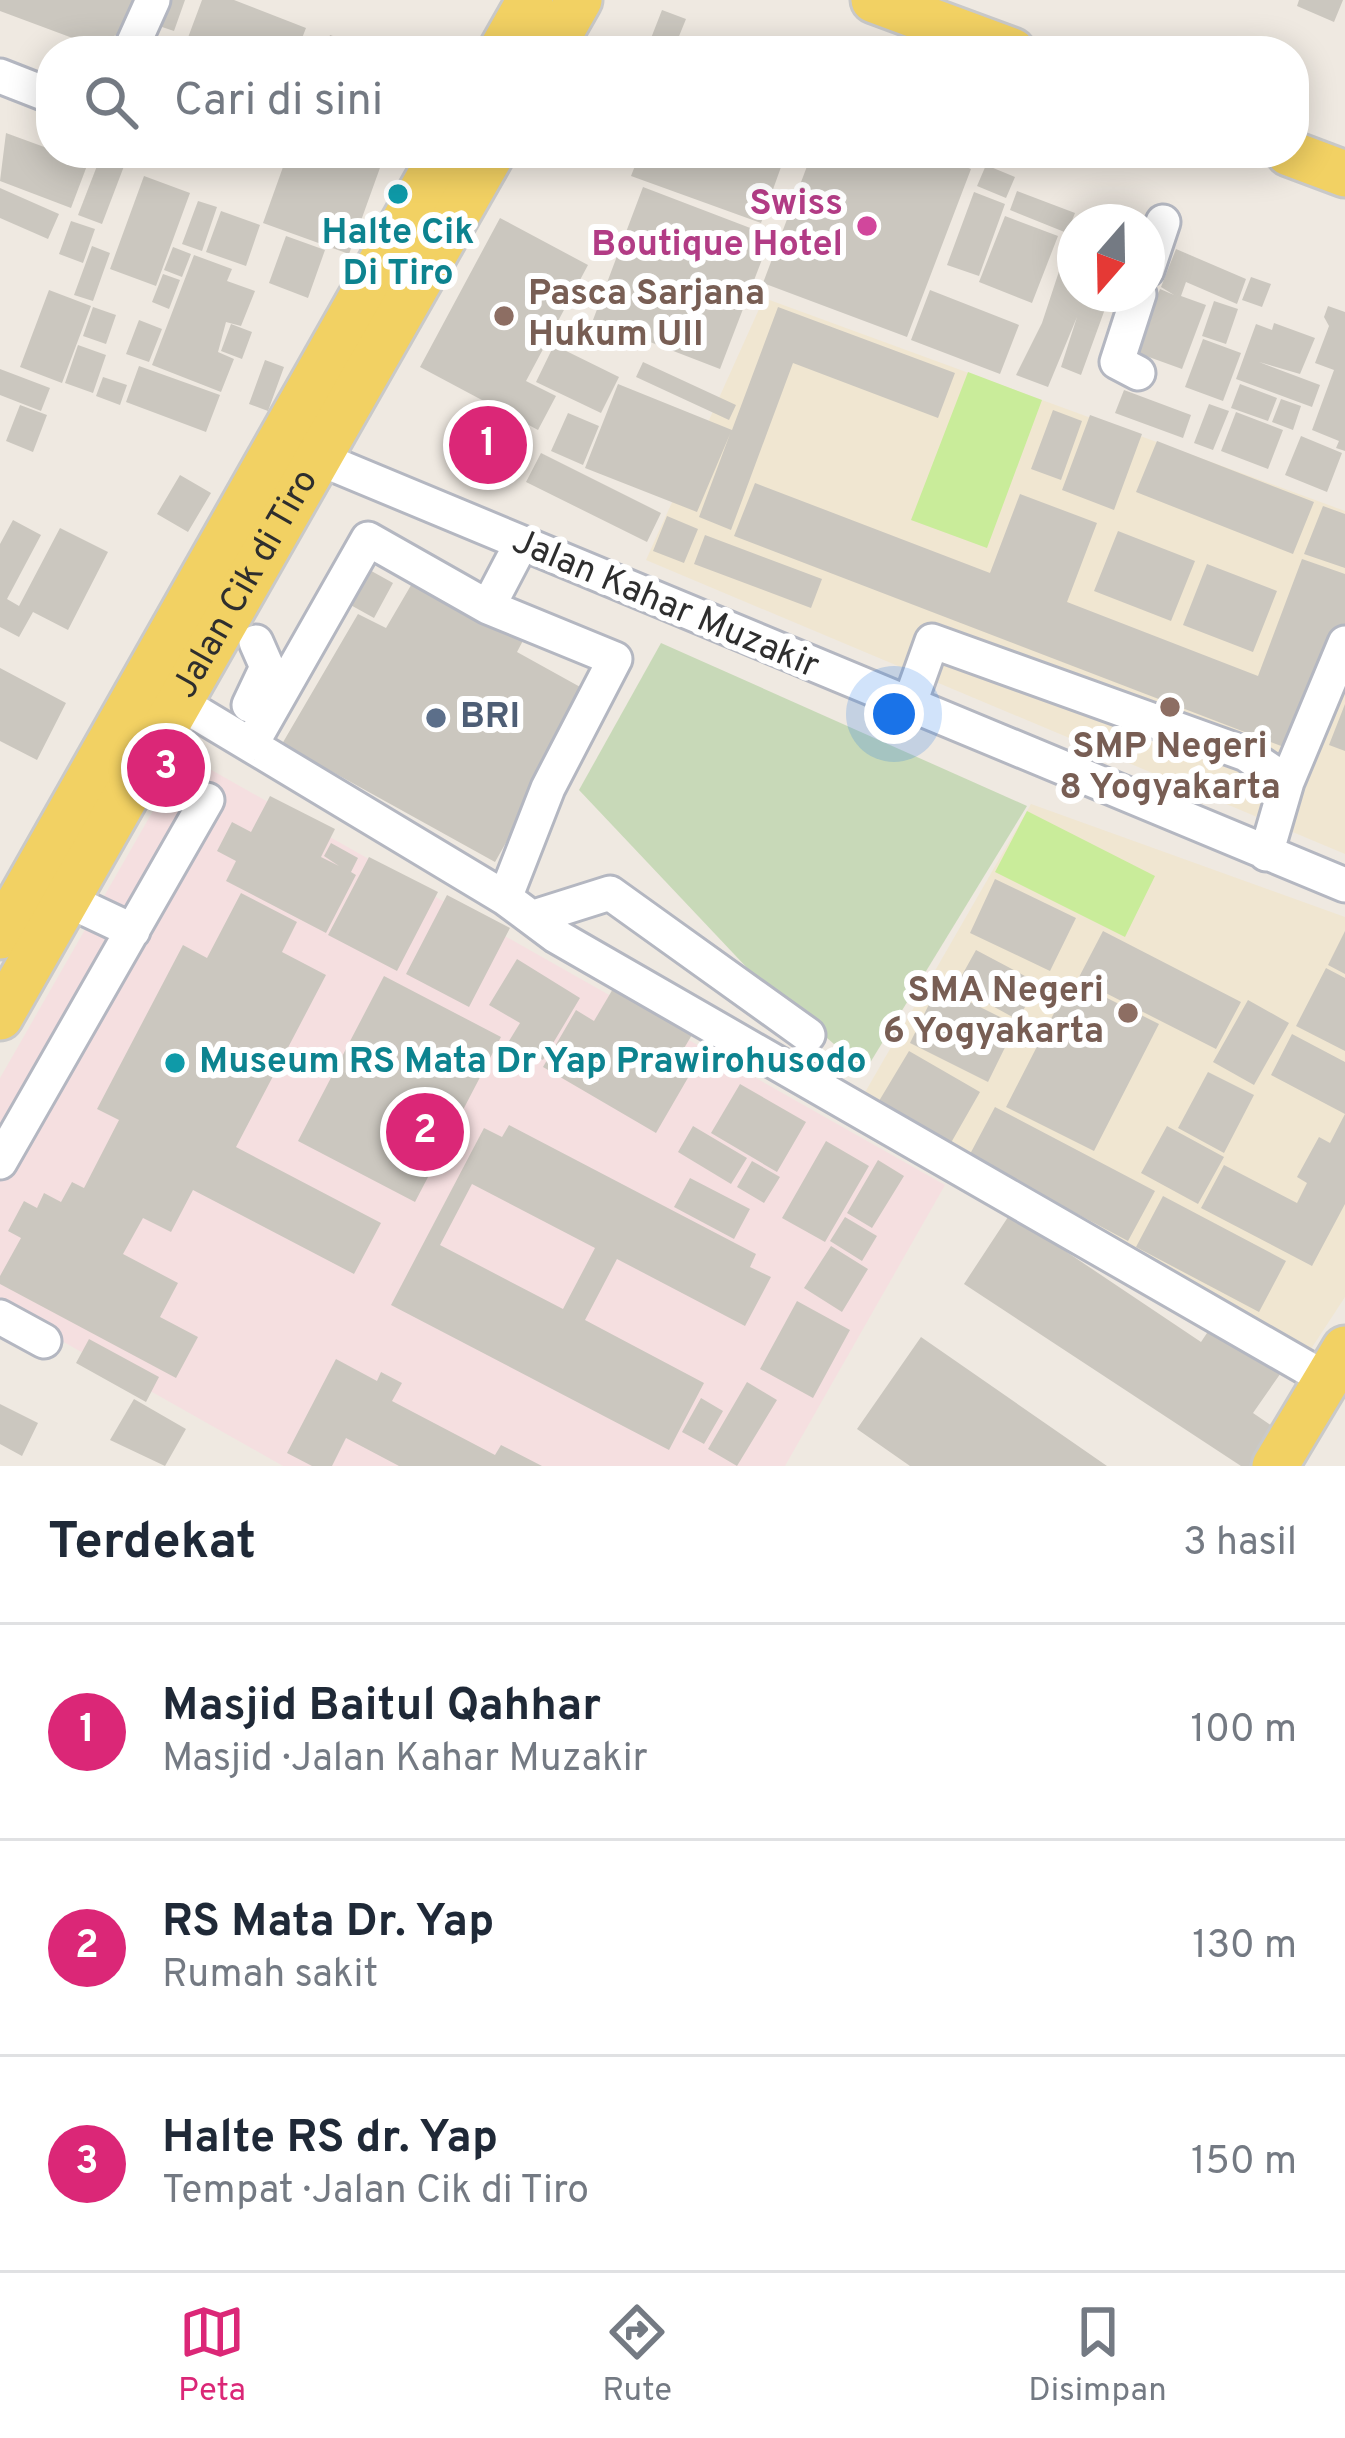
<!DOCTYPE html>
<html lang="id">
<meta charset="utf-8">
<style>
:root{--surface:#fff;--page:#f6f6f7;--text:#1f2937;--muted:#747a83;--line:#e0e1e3;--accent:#db2777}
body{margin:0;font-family:Overpass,sans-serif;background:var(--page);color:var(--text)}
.compass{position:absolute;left:1057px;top:204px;width:108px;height:108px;border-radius:50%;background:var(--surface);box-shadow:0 6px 30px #0003;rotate:200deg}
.you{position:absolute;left:894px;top:714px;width:42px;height:42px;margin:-30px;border:9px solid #fff;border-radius:50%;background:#1a73e8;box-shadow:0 0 0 18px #1a73e833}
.badge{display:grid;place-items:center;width:78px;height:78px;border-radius:50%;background:var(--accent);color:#fff;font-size:39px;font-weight:700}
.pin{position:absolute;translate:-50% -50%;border:6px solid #fff;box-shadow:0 3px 12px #0006}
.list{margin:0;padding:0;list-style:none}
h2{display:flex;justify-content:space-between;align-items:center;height:156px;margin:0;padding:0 48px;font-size:51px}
h2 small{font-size:39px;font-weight:400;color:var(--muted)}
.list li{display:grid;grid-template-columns:78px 1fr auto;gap:36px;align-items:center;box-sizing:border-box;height:216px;padding:0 48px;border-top:3px solid var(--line)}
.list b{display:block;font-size:45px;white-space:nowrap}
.list p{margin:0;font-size:39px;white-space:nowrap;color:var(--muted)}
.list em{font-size:39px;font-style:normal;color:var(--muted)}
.icon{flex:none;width:66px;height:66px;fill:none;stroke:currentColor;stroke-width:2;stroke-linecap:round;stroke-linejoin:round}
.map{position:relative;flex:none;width:1345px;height:1466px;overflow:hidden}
.search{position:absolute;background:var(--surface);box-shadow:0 6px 30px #0003;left:36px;right:36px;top:36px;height:132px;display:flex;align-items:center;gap:30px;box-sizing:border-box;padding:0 42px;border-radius:48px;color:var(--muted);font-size:45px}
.sheet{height:804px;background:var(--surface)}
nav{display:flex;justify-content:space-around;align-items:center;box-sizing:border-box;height:168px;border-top:3px solid var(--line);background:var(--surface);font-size:33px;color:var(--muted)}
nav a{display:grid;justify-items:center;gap:6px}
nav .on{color:var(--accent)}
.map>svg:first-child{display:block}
.education{fill:#f0e6d1}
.medical{fill:#f5dfe0}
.cemetery{fill:#c8d9b8}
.pitch{fill:#c9ec9a}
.building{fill:#cbc7bf;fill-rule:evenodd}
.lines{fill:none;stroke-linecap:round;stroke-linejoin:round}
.minor-casing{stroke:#b4b7c1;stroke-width:39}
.major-casing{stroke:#c9c9c9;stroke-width:51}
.minor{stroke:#fff;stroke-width:33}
.major{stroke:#f2d163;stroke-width:45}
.culture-dot{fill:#0f9aa8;stroke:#fff;stroke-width:4.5}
.hotel-dot{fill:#d1479c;stroke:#fff;stroke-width:4.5}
.education-dot{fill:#8d6e63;stroke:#fff;stroke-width:4.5}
.service-dot{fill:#5c6f8a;stroke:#fff;stroke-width:4.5}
.labels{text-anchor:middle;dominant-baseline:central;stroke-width:12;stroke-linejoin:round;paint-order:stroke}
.hotel-label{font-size:36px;font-weight:bold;fill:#b23c85;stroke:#fff;text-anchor:end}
.culture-label{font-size:36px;font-weight:bold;fill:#0d838f;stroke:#fff}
.education-label{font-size:36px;font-weight:bold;fill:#785e54;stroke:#fff;text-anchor:start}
.street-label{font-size:36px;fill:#2e2e2e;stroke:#fff}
.service-label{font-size:36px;font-weight:bold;fill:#4e5e75;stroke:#fff;text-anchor:start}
</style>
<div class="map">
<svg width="1345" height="1466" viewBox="0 0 1345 1466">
<rect width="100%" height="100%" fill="#efe9e1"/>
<!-- education -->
<path class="education" d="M764,298L1345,511V854L646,560Z
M1031,804L1345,917V1297L1311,1349L856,1108Z"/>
<!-- medical -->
<path class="medical" d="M185,755L945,1185L785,1466H283L0,1306V1078Z"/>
<!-- cemetery -->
<path class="cemetery" d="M661,643L1027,806L865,1071L750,971L579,790Z"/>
<!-- pitch -->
<path class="pitch" d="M968,372L1042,400L987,548L911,520Z
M1027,811L1155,876L1125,937L995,872Z"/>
<!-- building -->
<path class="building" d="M0,0H137L126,30L94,46L0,11Z
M162,0H185L174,31L153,24Z
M202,0H234L306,28L297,51H183Z
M1299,0H1343L1334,22L1297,6Z
M662,10L686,19L673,51H646Z
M330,35L373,50V51H325Z
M6,133L88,163L71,208L0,181Z
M102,153H129L102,224L78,215Z
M288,153H396L390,168L381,165L349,254L263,223Z
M640,153H786L761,223L631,176Z
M812,153H933L971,169L907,337L763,283Z
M986,165L1015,177L1006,198L977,186Z
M144,176L190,193L156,286L110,269Z
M643,187L771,236L720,369L593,320Z
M0,188L59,214L48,239L0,218Z
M1017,191L1075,213L1067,233L1010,210Z
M974,192L1005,204L979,276L947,265Z
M198,201L217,207L202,251L182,244Z
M221,211L260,225L246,266L206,252Z
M1005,216L1058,236L1032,303L979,282Z
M500,218L588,265L526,381L556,396L538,430L420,367Z
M71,221L95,229L83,263L59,254Z
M286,236L325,250L308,298L269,283Z
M1068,244L1075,246V294L1109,298L1081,375L1061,367L1077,317L1048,387L1016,375L1042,323Z
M92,246L110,253L93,301L74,295Z
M173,247L191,254L182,277L164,270Z
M1176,249L1246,279L1237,304L1186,282L1181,296L1206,305L1182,369L1135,352L1160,289L1174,295L1161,287Z
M194,255L232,269L227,281L255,291L241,326L226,322L218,352L234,359L221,392L152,365Z
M163,274L180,280L169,309L152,302Z
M1251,277L1271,284L1262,307L1242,300Z
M49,290L91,306L62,383L20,367Z
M930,290L1019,325L1000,374L911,340Z
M1214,301L1238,309L1226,344L1202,336Z
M1328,306L1345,312V451L1336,448L1339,441L1312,430L1334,370L1315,363L1329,326L1324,317Z
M93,307L116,315L106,344L83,336Z
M778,307L955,373L938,418L793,363L731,530L699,517L730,434L697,512L585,468L618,384L732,430Z
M139,320L162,329L149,362L126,354Z
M1274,323L1315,338L1300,374L1259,362L1320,385L1312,407L1236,379L1256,324L1272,330Z
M231,324L252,332L242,359L221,351Z
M1203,339L1241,353L1223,401L1185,387Z
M78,345L106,355L93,393L65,383Z
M554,345L619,377L601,413L536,382Z
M265,360L284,367L268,411L249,404Z
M643,362L736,405L729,420L636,377Z
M139,366L220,395L206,432L126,402Z
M0,369L50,388L41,411L0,395Z
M103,377L127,385L120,405L96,396Z
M1240,384L1277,398L1268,421L1231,408Z
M1124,390L1191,415L1183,438L1115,413Z
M1281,399L1301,406L1293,430L1272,422Z
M1209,404L1229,411L1213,450L1194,443Z
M20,405L47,415L33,452L6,441Z
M1053,410L1082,421L1061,480L1031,469Z
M1236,412L1283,430L1268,469L1221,451Z
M568,413L599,426L583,465L551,451Z
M1090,415L1142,434L1114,510L1062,490Z
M1301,436L1342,453L1327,492L1285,475Z
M1157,441L1314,502L1293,554L1136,492Z
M541,453L661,513L647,542L526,482Z
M180,475L211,493L188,532L157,514Z
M755,483L990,573L1020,494L1097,523L1067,602L1258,676L1302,559L1345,574V625L1297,752L734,536Z
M1323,506L1345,514V568L1304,554Z
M667,516L698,529L684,563L653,551Z
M13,520L41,535L7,599L19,606L60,528L108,552L68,630L33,612L19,637L0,627V544Z
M1118,531L1195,561L1171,621L1094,591Z
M705,535L822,579L811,608L694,564Z
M357,563L393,583L374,618L338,598Z
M1207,564L1277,591L1253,652L1183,625Z
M417,575L526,635L517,652L591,693L495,862L282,744L358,614L386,628Z
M0,668L66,703L37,760L0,741Z
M1345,704V751L1329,745Z
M270,796L335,829L321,857L339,866L324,856L331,843L358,858L351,872L356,875L326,933L226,881L236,861L217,851L232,822L251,832Z
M369,857L438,892L397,971L328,935Z
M995,879L1076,918L1050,971L970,933Z
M241,893L297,922L282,952L326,975L236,1147L381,1223L354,1274L193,1190L171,1232L143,1218L123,1254L178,1283L160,1317L198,1337L176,1378L0,1284V1276L21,1238L8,1231L24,1201L37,1208L44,1193L61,1202L72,1182L84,1188L119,1120L97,1109L183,945L207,958Z
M447,895L510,928L469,1007L406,974Z
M1103,931L1241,1002L1216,1049L1078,979Z
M1345,931V974L1328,965Z
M976,950L1038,983L1018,1020L956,986Z
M517,959L580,998L543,1060L509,1041L520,1023L489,1005Z
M1326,968L1345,978V1051L1296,1026Z
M384,976L501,1037L415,1202L298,1141Z
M1071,980L1159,1024L1094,1151L1006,1107Z
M617,982L696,1028L673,1067L689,1076L656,1133L543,1067L576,1010L594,1021Z
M938,986L1016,1025L988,1082L910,1043Z
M1248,1000L1289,1023L1254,1085L1213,1062Z
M1292,1034L1345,1062V1114L1271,1075Z
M909,1051L980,1092L948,1148L876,1106Z
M1208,1072L1254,1095L1224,1153L1178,1128Z
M740,1084L806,1122L777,1172L711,1133Z
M995,1107L1155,1191L1128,1241L969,1156Z
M1345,1114V1204L1312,1266L1201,1208L1224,1165L1297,1203L1307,1183L1297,1177L1319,1137L1330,1143Z
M509,1125L756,1254L750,1267L771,1277L745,1326L617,1259L585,1320L704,1383L669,1450L391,1305L484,1128L502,1137ZM472,1184L595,1248L563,1309L440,1245Z
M693,1126L747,1158L731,1184L678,1152Z
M1167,1126L1224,1157L1198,1204L1141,1173Z
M826,1141L869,1166L825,1242L782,1218Z
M878,1160L904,1176L872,1228L847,1213Z
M752,1161L780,1177L764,1203L737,1187Z
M690,1178L750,1209L734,1239L674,1207Z
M1163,1196L1286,1261L1259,1312L1136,1247Z
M1010,1214L1201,1342L1215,1321L1285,1367L1253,1413L1278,1430L1253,1466H1241L964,1284Z
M845,1217L877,1236L862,1261L830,1241Z
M831,1246L868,1269L842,1312L804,1288Z
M797,1301L850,1330L813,1398L760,1369Z
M921,1337L1107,1466H910L857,1429Z
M89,1339L159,1377L146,1402L76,1363Z
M336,1359L377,1381L381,1372L402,1383L392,1401L495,1455L501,1445L542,1466H399L346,1438L332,1466H312L287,1453Z
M747,1382L777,1400L737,1466L708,1449Z
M701,1398L723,1411L704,1444L682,1432Z
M134,1399L186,1429L165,1466L110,1440Z
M0,1404L38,1423L22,1456L0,1444Z"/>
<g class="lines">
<!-- minor casing -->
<g class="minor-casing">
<path id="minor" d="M130,51L153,0
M0,76L51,96
M1147,270L1163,222
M1138,373L1117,362L1139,294
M318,458L1345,885
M488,607L521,544
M179,702L505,898L556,936L1326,1379
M249,705L267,667L256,642
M908,708L932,641L1246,754L1287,782L1266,854
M252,743L368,539L488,607L615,659L548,788L505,898
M1287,782L1345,643
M48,891L133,931
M534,917L610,893L808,1035
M0,1162L207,800
M0,1317L44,1341"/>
</g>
<!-- major casing -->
<g class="major-casing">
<g id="major">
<path d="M874,0L1012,51"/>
<path d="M501,51L530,0"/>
<path d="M550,51L579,0"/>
<path d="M1289,153L1345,174"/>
<path d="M0,936L443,153"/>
<path id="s1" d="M0,1017L492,153"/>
<path d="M1275,1466L1345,1349"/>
</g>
</g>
<!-- minor -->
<use href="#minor" class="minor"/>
<!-- major -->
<use href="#major" class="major"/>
</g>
<!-- markers -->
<g class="culture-dot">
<circle cx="398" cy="194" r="12"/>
<circle cx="175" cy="1063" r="12"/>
</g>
<circle class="hotel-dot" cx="867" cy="226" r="12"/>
<g class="education-dot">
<circle cx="504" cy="316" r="12"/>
<circle cx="1170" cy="707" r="12"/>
<circle cx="1128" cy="1013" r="12"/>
</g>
<circle class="service-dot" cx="436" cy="718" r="12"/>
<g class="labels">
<!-- hotel labels -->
<g class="hotel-label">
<text x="843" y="205">Swiss<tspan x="843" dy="41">Boutique Hotel</tspan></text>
</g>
<!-- culture labels -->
<g class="culture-label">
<text x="398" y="234">Halte Cik<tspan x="398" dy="41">Di Tiro</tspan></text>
<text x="199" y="1063" text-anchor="start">Museum RS Mata Dr Yap Prawirohusodo</text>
</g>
<!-- education labels -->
<g class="education-label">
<text x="528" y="295">Pasca Sarjana<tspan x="528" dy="41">Hukum UII</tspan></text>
<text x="1170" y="748" text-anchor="middle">SMP Negeri<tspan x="1170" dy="41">8 Yogyakarta</tspan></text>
<text x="1104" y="992" text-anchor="end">SMA Negeri<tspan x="1104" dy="41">6 Yogyakarta</tspan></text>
</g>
<!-- street labels -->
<g class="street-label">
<text stroke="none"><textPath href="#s1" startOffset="498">Jalan Cik di Tiro</textPath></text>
<text transform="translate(665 605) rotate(23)">Jalan Kahar Muzakir</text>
</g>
<!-- service labels -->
<g class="service-label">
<text x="460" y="718">BRI</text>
</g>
</g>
</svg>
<svg class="compass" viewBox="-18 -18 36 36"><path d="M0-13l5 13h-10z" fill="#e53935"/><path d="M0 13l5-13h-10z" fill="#747a83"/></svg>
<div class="you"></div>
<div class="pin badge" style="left:488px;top:445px">1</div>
<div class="pin badge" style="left:425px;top:1132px">2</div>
<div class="pin badge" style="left:166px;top:768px">3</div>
<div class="search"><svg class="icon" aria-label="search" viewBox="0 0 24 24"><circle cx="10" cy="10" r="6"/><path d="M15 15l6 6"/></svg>Cari di sini</div>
</div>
<section class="sheet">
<h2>Terdekat<small>3 hasil</small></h2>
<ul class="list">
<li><span class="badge">1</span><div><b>Masjid Baitul Qahhar</b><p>Masjid · Jalan Kahar Muzakir</p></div><em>100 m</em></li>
<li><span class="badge">2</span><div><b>RS Mata Dr. Yap</b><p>Rumah sakit</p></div><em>130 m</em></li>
<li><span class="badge">3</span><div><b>Halte RS dr. Yap</b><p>Tempat · Jalan Cik di Tiro</p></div><em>150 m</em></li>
</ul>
</section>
<nav>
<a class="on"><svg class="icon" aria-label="map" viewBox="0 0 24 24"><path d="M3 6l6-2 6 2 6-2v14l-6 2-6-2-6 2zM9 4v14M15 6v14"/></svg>Peta</a>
<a><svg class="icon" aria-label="directions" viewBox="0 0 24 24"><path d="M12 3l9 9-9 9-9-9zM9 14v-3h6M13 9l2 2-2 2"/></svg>Rute</a>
<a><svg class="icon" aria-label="saved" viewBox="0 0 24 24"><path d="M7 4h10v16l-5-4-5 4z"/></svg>Disimpan</a>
</nav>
